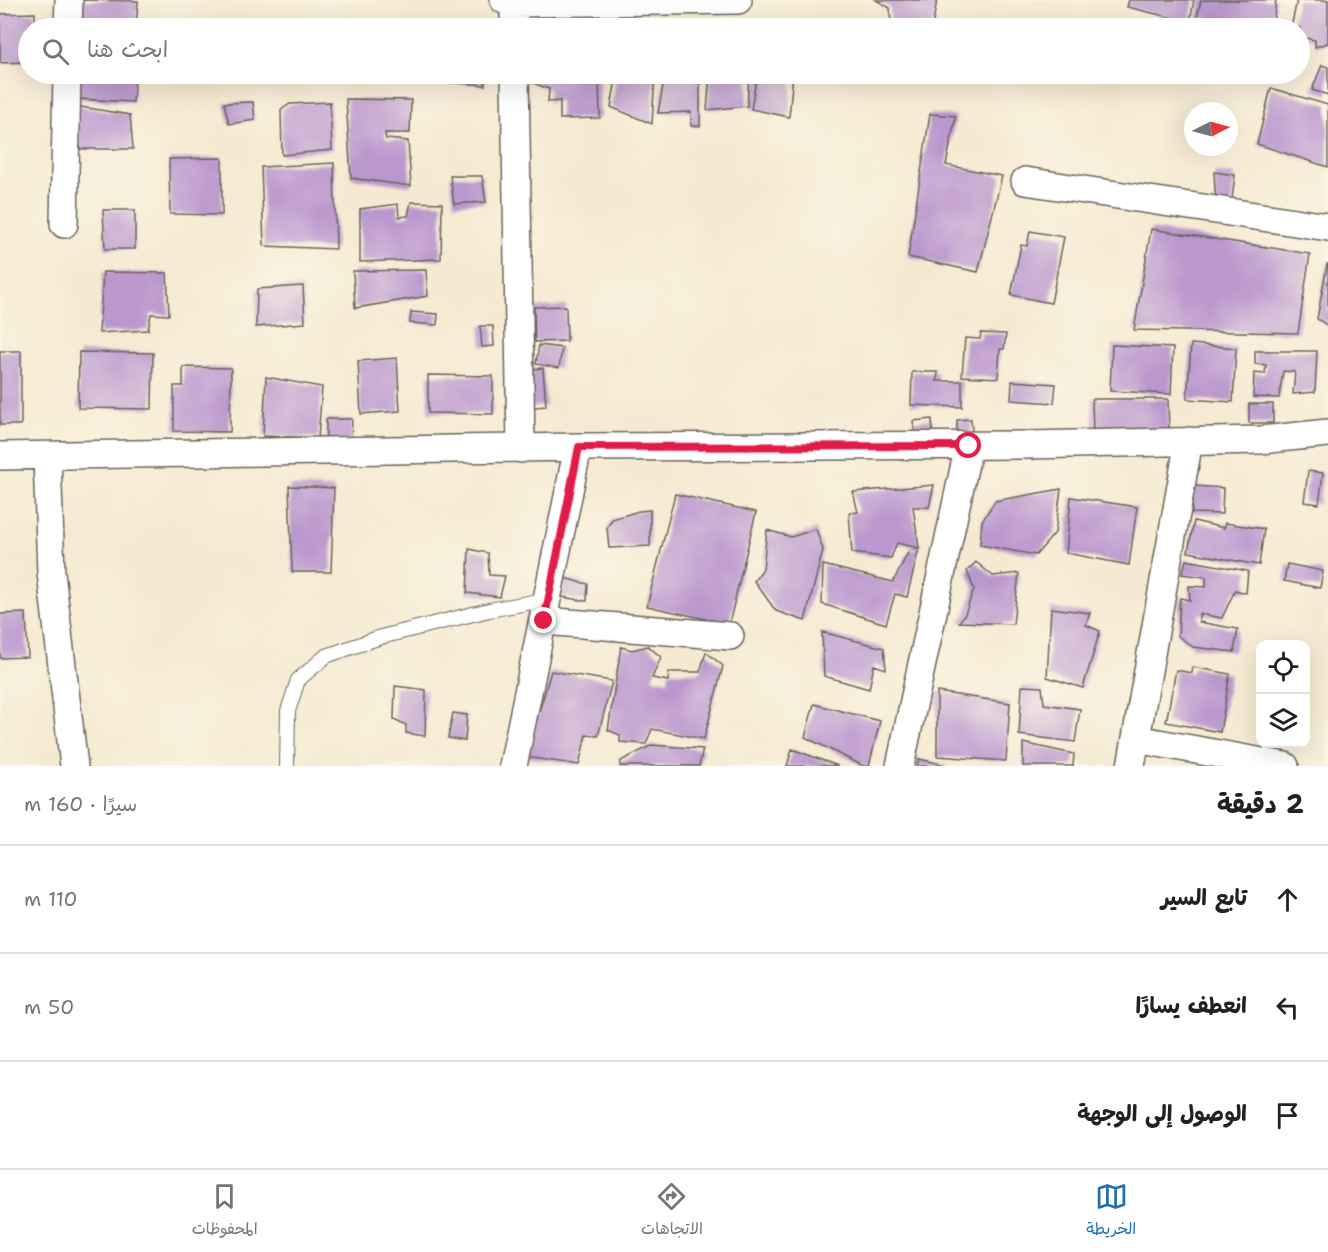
<!DOCTYPE html>
<html lang="ar">
<meta charset="utf-8">
<style>
:root{--surface:#fff;--page:#f6f6f6;--text:#202124;--muted:#757577;--line:#e0e0e0;--accent:#1f6fb2}
body{margin:0;font-family:"Shantell Sans","Playpen Sans Arabic",sans-serif;background:var(--page);color:var(--text);direction:rtl}
.controls{position:absolute;right:18px;bottom:18px;display:grid;overflow:hidden;border-radius:12px;box-shadow:0 6px 24px #0002}
.controls button{width:54px;height:54px;display:grid;place-items:center;padding:0;border:0;border-bottom:2px solid var(--line);background:var(--surface);color:var(--text);font:30px sans-serif}
.compass{position:absolute;left:1184px;top:102px;width:54px;height:54px;border-radius:50%;background:var(--surface);box-shadow:0 6px 24px #0002;rotate:84deg}
.stop{position:absolute;width:18px;height:18px;margin:-14px;border:4px solid #e11d48;border-radius:50%;background:#fff}
.stop.end{background:#e11d48;border-color:#fff;box-shadow:0 2px 6px #0008}
.list{margin:0;padding:0;list-style:none}
h2{display:flex;justify-content:space-between;align-items:center;height:78px;margin:0;padding:0 24px;font-size:26px}
h2 small{font-size:20px;font-weight:400;color:var(--muted)}
.list li{display:grid;grid-template-columns:39px 1fr auto;gap:18px;align-items:center;box-sizing:border-box;height:108px;padding:0 24px;border-top:2px solid var(--line)}
.list b{display:block;font-size:22px;white-space:nowrap}
.list em{font-size:20px;font-style:normal;color:var(--muted)}
.icon{flex:none;width:33px;height:33px;fill:none;stroke:currentColor;stroke-width:2;stroke-linecap:round;stroke-linejoin:round}
.map{position:relative;flex:none;width:1328px;height:766px;overflow:hidden;direction:ltr}
.search{position:absolute;background:var(--surface);box-shadow:0 6px 24px #0002;left:18px;right:18px;top:18px;height:66px;display:flex;align-items:center;gap:15px;box-sizing:border-box;padding:0 21px;border-radius:33px;color:var(--muted);font-size:22px}
.sheet{height:402px;background:var(--surface)}
nav{display:flex;justify-content:space-around;align-items:center;box-sizing:border-box;height:84px;border-top:2px solid var(--line);background:var(--surface);font-size:16px;color:var(--muted)}
nav a{display:grid;justify-items:center;gap:3px}
nav .on{color:var(--accent)}
.map>svg:first-child{display:block}
.building{fill:#ba97ce}
.lines{fill:none;stroke-linecap:round;stroke-linejoin:round}
.service-casing{stroke:#68645b;stroke-width:16}
.minor-casing{stroke:#68645b;stroke-width:30}
.service{stroke:#fff;stroke-width:14}
.minor{stroke:#fff;stroke-width:27}
.route{stroke:#e11d48;stroke-width:8}
</style>
<div class="map">
<svg width="1328" height="766" viewBox="0 0 1328 766">
<rect width="100%" height="100%" fill="#fcf5e5"/>
<filter id="ink" filterUnits="userSpaceOnUse"><feTurbulence type="fractalNoise" baseFrequency=".0167" numOctaves="2"/><feDisplacementMap in="SourceGraphic" scale="12" xChannelSelector="R" yChannelSelector="G"/><feConvolveMatrix kernelMatrix="1 2 1 2 8 2 1 2 1" color-interpolation-filters="sRGB"/></filter>
<filter id="wash" filterUnits="userSpaceOnUse"><feTurbulence type="fractalNoise" baseFrequency=".008" numOctaves="4" result="noise"/><feDisplacementMap in="SourceGraphic" scale="24" xChannelSelector="R" yChannelSelector="G"/><feGaussianBlur stdDeviation="1.35" result="paint"/><feColorMatrix in="noise" values="0 0 0 0 0 0 0 0 0 0 0 0 0 0 0 0 0 1.4 0 .05"/><feComposite in="paint" operator="in"/></filter>
<g filter="url(#wash)">
<rect width="100%" height="100%" fill="#f5ead1"/>
<g id="blocks">
<!-- building -->
<path class="building" d="M76,0L138,1L136,28H76Z
M876,0H937L932,28H891L890,8Z
M1129,0H1194L1190,22L1127,7Z
M1201,0H1276L1273,25L1197,18Z
M1297,0H1328V43L1315,47V40L1300,37V28H1291Z
M35,13V28H28V62L0,63V14Z
M1322,65L1328,67V95L1312,90Z
M76,74H135L133,102L77,99Z
M347,74H406L405,84Z
M430,74H484L485,85L429,81Z
M533,74H588L599,78L600,118L560,119V101L548,102L549,89L533,83Z
M617,74H655L652,124L611,107Z
M665,74H700V126H691V112L658,113Z
M710,74H749L747,106L707,110Z
M757,74H793L789,117L751,109Z
M1271,88L1328,105V167L1257,144Z
M346,99L411,100L410,133H385L386,139L408,141L411,186L351,178Z
M253,102L255,120L229,124L224,103Z
M330,102L332,150L282,155L281,110L290,104Z
M75,106L130,115L133,149H80Z
M930,114L956,116L946,165L1002,176L978,272L908,257Z
M222,158V215L170,214L169,159Z
M334,163L336,249L264,246L261,167Z
M1214,172L1235,175L1231,207L1216,204Z
M450,176H482L486,202L454,204Z
M411,202L442,203L441,259L360,262V209L398,204L399,217L408,216Z
M103,210H135V249H105Z
M1151,229L1310,254L1298,333L1134,330Z
M1030,231L1064,237L1051,303L1011,295L1021,245L1027,246Z
M1327,264H1328V326L1317,319Z
M426,270L428,296L355,308L353,271Z
M103,272L167,273L169,315L151,314L148,330L99,333Z
M303,286L305,323L256,327L257,289Z
M566,306L567,341L535,342L534,307Z
M411,312L438,314L437,325L410,323Z
M480,326H493L494,346L482,347Z
M981,333L1006,334L1004,349H1000L998,378L962,376L965,338L980,339Z
M1191,344L1236,348L1233,402L1187,399Z
M539,345L562,348L559,368L536,364Z
M1112,345L1173,348L1171,394L1110,391Z
M0,351H21V425H0Z
M1255,351H1317L1315,392L1293,394L1295,372L1283,371L1279,398L1253,397L1254,373L1265,374L1266,365L1255,364Z
M79,352L153,353L152,409L78,408Z
M397,358L400,411L361,414L358,361Z
M183,367L231,368L230,432L174,431V386H183Z
M543,368L546,406L524,408L530,369Z
M912,372H938L937,381H962V407L911,405Z
M428,375L493,376V414L428,413Z
M266,377L322,387L318,438L263,436Z
M1012,381L1056,384L1054,403L1011,400Z
M1092,399H1168L1169,434H1093Z
M1249,404H1273V423H1249Z
M326,419H352L351,442H326Z
M932,419L933,433L915,435L913,421Z
M971,419L972,432L957,433V420Z
M1308,471L1323,473L1319,504L1304,502Z
M934,485L929,507H913L919,548L907,597L895,594L886,624L822,604L823,565L893,582L909,551L919,548L897,543L891,558L852,553L849,513L858,512L853,492Z
M289,486L334,488L331,572H292Z
M1193,486L1223,488L1222,514L1192,513Z
M1061,489L1055,533L1036,555L980,545L982,521L995,501Z
M675,494L756,512L729,624L647,606Z
M1071,497L1137,507L1129,565L1066,553Z
M650,510V546L609,548L607,528L612,519L639,511Z
M1194,521L1224,528L1225,523L1264,529L1259,565L1188,552Z
M816,529L823,550L805,621L776,611L754,581L763,569L767,530L791,537Z
M469,549L488,553L489,575L505,576L500,597L467,593Z
M1186,560L1248,571L1246,593L1235,590L1222,618L1199,614V622L1238,629L1234,652L1193,647L1178,636L1180,598L1190,600L1189,586L1206,587V577L1182,574Z
M976,562L993,576L1019,573L1013,624L959,622L965,614L974,589L967,571Z
M1287,564L1323,571L1320,588L1284,581Z
M564,578L588,584L587,601L561,597Z
M1051,608L1090,613L1086,625L1100,631L1083,688L1047,677Z
M26,613L28,657L0,658V614Z
M822,632L884,648L886,669L874,665L869,689L824,676Z
M648,646L661,657L652,678L668,681L669,672H700L706,652L723,666L704,739L652,729L646,744L620,742V735L608,730L621,647L632,650Z
M1193,667L1230,674L1220,732L1166,722L1176,670L1192,673Z
M551,671L612,681L598,736L586,735L579,765L526,757Z
M395,686L426,690L425,736L406,733V725L394,719Z
M1022,686L1042,687L1044,704L1080,709L1075,742L1019,735Z
M937,692L1010,703L1006,761L937,756Z
M814,704L880,721L869,766H863L805,737Z
M453,713L467,715L465,741L448,738Z
M1023,743L1074,754L1073,766H1023Z
M652,745L703,749L699,766H620L621,761Z
M792,749L838,766H787Z
M919,759L946,765V766H917Z"/>
</g>
</g>
<g filter="url(#ink)">
<use href="#blocks" fill-opacity="0" stroke="#68645b" stroke-width="1.5"/>
<g class="lines">
<!-- service casing -->
<g class="service-casing">
<path id="service" d="M287,766L288,711L298,680L326,656L381,637L489,610L549,599"/>
</g>
<!-- minor casing -->
<g class="minor-casing">
<path id="minor" d="M504,0L514,3L738,0
M514,0V28
M68,28L69,0
M515,74L521,449
M1025,181L1328,227
M64,224L67,74
M0,456L578,447L1027,445L1261,440L1328,433
M47,456L51,573L74,766
M544,621L730,636
M1136,739L1285,766
M513,766L578,447
M900,766L969,445
M1131,766L1189,441"/>
</g>
<!-- service -->
<use href="#service" class="service"/>
<!-- minor -->
<use href="#minor" class="minor"/>
</g>
</g>
<g class="lines" filter="url(#ink)">
<!-- route -->
<path class="route" d="M544,621L579,447L969,446"/>
</g>
</svg>
<div class="controls">
<button><svg class="icon" aria-label="locate" viewBox="0 0 24 24"><circle cx="12" cy="12" r="6"/><path d="M12 2v4M12 18v4M2 12h4M18 12h4"/></svg></button>
<button><svg class="icon" aria-label="layers" viewBox="0 0 24 24"><path d="M12 4l9 5-9 5-9-5zM3 14l9 5 9-5"/></svg></button>
</div>
<svg class="compass" viewBox="-18 -18 36 36"><path d="M0-13l5 13h-10z" fill="#e53935"/><path d="M0 13l5-13h-10z" fill="#757577"/></svg>
<div class="stop" style="left:969px;top:446px"></div>
<div class="stop end" style="left:544px;top:621px"></div>
<div class="search"><svg class="icon" aria-label="search" viewBox="0 0 24 24"><circle cx="10" cy="10" r="6"/><path d="M15 15l6 6"/></svg>ابحث هنا</div>
</div>
<section class="sheet">
<h2>2 دقيقة<small>سيرًا · 160 m</small></h2>
<ul class="list">
<li><svg class="icon" aria-label="ahead" viewBox="0 0 24 24"><path d="M12 20V5M6 11l6-6 6 6"/></svg><div><b>تابع السير</b></div><em>110 m</em></li>
<li><svg class="icon" aria-label="left" viewBox="0 0 24 24"><path d="M17 20v-9H6M10 6l-5 5 5 5"/></svg><div><b>انعطف يسارًا</b></div><em>50 m</em></li>
<li><svg class="icon" aria-label="arrive" viewBox="0 0 24 24"><path d="M6 21V4h12l-3 4 3 4H6"/></svg><div><b>الوصول إلى الوجهة</b></div></li>
</ul>
</section>
<nav>
<a class="on"><svg class="icon" aria-label="map" viewBox="0 0 24 24"><path d="M3 6l6-2 6 2 6-2v14l-6 2-6-2-6 2zM9 4v14M15 6v14"/></svg>الخريطة</a>
<a><svg class="icon" aria-label="directions" viewBox="0 0 24 24"><path d="M12 3l9 9-9 9-9-9zM9 14v-3h6M13 9l2 2-2 2"/></svg>الاتجاهات</a>
<a><svg class="icon" aria-label="saved" viewBox="0 0 24 24"><path d="M7 4h10v16l-5-4-5 4z"/></svg>المحفوظات</a>
</nav>
